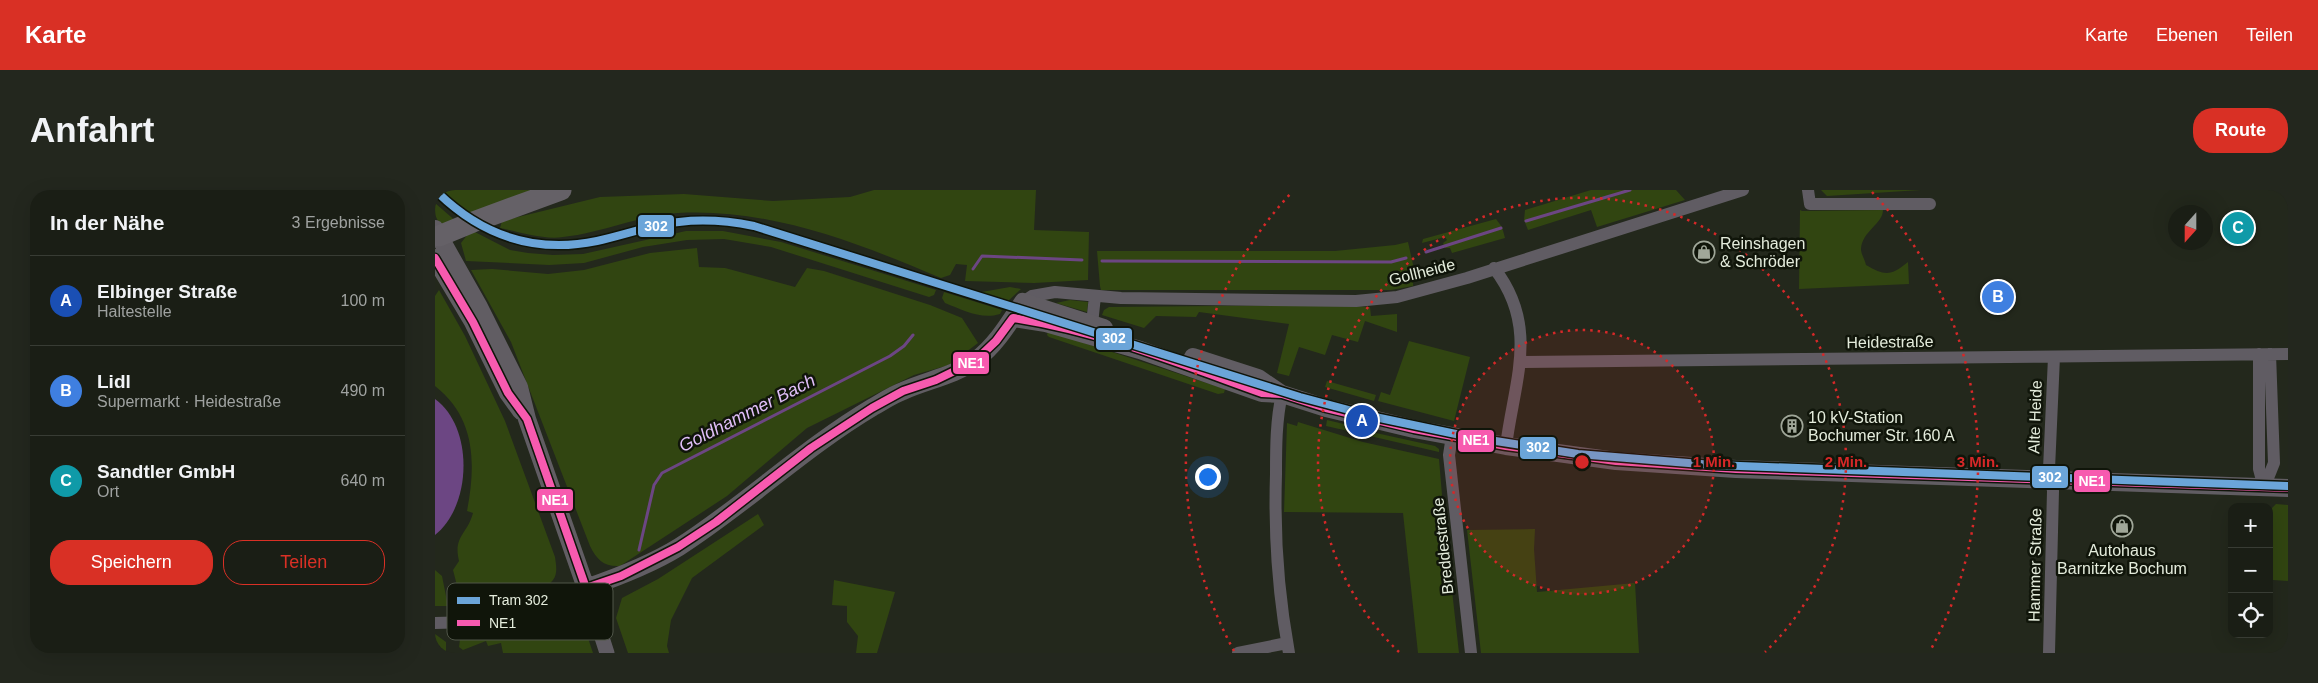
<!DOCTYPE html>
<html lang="de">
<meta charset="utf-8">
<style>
:root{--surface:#1a1e15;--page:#23271e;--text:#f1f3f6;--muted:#9fa2a0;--line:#383c34;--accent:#d93025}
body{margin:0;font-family:Arial,sans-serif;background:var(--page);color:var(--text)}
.controls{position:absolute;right:15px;bottom:15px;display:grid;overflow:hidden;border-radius:10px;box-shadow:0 5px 20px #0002}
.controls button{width:45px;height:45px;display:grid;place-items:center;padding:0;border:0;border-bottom:1px solid var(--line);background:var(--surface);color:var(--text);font:25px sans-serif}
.compass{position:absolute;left:1733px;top:15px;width:45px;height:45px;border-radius:50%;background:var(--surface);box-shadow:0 5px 20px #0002;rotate:201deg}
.you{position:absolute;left:772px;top:286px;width:18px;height:18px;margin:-12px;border:4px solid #fff;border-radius:50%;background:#1a73e8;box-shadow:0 0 0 8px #1a73e833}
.badge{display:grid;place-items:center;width:32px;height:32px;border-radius:50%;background:var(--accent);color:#fff;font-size:16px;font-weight:700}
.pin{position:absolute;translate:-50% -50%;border:2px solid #fff;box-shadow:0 1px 5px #0006}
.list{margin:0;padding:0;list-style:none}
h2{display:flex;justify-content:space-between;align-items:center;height:65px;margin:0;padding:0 20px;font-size:21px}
h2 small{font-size:16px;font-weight:400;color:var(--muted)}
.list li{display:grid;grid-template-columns:32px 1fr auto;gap:15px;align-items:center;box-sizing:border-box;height:90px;padding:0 20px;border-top:1px solid var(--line)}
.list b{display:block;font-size:19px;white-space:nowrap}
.list p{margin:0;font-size:16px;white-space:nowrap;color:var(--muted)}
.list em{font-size:16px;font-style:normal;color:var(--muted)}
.actions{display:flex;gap:10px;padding:15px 20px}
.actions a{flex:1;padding:11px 0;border:1px solid var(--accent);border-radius:20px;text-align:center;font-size:18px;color:var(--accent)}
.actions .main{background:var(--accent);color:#fff}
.icon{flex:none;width:28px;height:28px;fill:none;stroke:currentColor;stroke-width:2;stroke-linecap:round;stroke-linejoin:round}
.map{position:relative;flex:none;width:1853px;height:463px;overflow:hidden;border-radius:20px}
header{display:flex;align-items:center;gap:30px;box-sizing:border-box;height:70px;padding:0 25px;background:var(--accent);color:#fff}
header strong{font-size:24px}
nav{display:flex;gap:28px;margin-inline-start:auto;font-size:18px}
.intro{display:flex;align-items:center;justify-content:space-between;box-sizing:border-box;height:120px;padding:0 30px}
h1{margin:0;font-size:35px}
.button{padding:12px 22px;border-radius:20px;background:var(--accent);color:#fff;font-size:18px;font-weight:700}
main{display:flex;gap:30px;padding:0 30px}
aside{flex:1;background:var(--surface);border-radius:20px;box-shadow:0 5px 20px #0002}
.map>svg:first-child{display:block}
.green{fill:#314511}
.water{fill:#6c4683}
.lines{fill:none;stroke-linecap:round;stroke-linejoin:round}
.stream{stroke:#6c4683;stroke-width:3}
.minor{stroke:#605c63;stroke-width:12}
.tertiary{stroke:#605c63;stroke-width:15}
.secondary{stroke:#615d63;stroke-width:18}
.motorway{stroke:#656167;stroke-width:21}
.bus-1-casing{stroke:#10150a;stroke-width:11}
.bus-1{stroke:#f75aaf;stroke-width:8}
.tram-1-casing{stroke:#10150a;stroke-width:11}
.tram-1{stroke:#6ba5d9;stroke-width:8}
.ring{fill:none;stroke:#d62828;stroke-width:2.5;stroke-dasharray:2.5 5}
.labels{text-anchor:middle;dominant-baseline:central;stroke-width:5;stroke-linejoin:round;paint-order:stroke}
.poi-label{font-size:16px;fill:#e4ecdc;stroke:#10150a;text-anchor:start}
.street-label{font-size:16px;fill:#e4ecdc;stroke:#10150a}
.water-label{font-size:18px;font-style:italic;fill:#e1bff9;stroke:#10150a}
.key{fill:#10150a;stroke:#505649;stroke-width:1}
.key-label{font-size:14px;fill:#e4ecdc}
.centre{fill:#d62828;stroke:#10150a;stroke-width:2.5}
.ring-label{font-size:15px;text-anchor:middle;font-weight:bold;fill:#d62828;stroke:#10150a;stroke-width:5;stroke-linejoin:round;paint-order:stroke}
.line-badge{stroke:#10150a;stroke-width:2}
.badge-label{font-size:14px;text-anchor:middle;font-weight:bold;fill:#fff}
</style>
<header>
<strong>Karte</strong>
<nav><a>Karte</a><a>Ebenen</a><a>Teilen</a></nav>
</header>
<div class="intro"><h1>Anfahrt</h1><a class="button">Route</a></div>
<main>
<aside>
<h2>In der Nähe<small>3 Ergebnisse</small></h2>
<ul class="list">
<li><span class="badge" style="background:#1a4fb4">A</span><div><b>Elbinger Straße</b><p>Haltestelle</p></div><em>100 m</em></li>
<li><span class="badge" style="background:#3f7fe0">B</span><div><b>Lidl</b><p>Supermarkt · Heidestraße</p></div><em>490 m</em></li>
<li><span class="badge" style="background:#0f9aa8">C</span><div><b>Sandtler GmbH</b><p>Ort</p></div><em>640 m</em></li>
</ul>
<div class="actions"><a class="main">Speichern</a><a>Teilen</a></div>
</aside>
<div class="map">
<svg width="1853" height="463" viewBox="0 0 1853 463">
<rect width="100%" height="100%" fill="#23281c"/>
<!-- green -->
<path class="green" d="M12,0H105L34,25L6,2Z
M439,0H601L599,40L654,42L653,90L599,93L530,91L532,75L521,74L515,85L506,88C423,53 335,18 243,23C205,25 167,43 128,47C109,50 84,42 65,38L67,31L165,7L249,4L338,11L415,7Z
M1156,0H1241L1250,10L1162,37L1156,20L1093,40L1089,30L1090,20Z
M1386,0H1486L1392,6Z
M0,13L23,33L11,36C0,31 0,26 0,13Z
M1365,20L1367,21L1448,20C1448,34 1427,41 1426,59C1426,64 1430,70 1431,75C1450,86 1456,86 1473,72L1474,94L1364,99Z
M1061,29L1067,37L1070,48L1017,63L1015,58H1010L1008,53L1012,50L1010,47L987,53L988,49Z
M36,40L75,60L93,63L118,65L148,64L251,41H288L346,52L501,100L499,105L494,107L336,57L289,49L252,50L208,57L149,73L114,75L31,71L26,53Z
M973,52L979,79L978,96L956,100H666L665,96L662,61H900L960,55Z
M262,58L264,77L290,78L360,97L372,78L389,81L495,115L527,128L543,153L514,175L479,185L372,238L292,306L185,376C169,377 162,370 155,356L76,152L36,80L57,79L113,84L149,80L215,63Z
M575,97L586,99L572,112L541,103Z
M4,100L30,146L70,231L120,367C121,375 123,383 118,390C109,403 50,413 33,416L27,415L18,380L24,371C18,346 32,345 38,323L32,321C41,274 41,228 0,196V106Z
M509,102L567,120L565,124C546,130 528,120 510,113L507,108Z
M635,110L653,112L652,122L621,113Z
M890,115L935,117L936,126L962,124V142L930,131L923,152L897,145L890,165L864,157L854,186L842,183L854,134L764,122L761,127L721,126L709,138L667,125L669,120L674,117Z
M613,141L790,199L789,203L783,204L614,147L612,145Z
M974,151L1035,167L1019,231L943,211L946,202L955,205Z
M892,191L941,205L939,211L890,197Z
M892,230L913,235L912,237L918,239L919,237L922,238L924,241L922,243L891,236Z
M863,232L928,252L1004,269L1009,329L1024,463H983L968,323L849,322L852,233L862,236Z
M934,238L941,243L1000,256L1004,259V262L935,246L933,243Z
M1841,314L1853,315V391L1838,390L1837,318Z
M323,324L329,335L257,388L236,430L232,456L234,463H193L181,428L187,408L223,389Z
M1100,339L1099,359L1102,402L1200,393L1204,463H1046L1032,340Z
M0,380L7,386L13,416H0Z
M399,390L460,402L442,463H421L423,446L412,432V416L397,415Z
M123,419L124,425L137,430L146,446L152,445L158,463H68L66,453L53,456L51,451L28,460L24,457L25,449L35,440L67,434Z
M0,444L11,452V463H0Z"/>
<!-- water -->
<path class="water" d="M0,209C39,237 37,316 0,345Z"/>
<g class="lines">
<!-- stream -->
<path class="stream" d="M1091,31L1195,0
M991,62L1066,38
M667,71L956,72L971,68
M538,79L547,66L647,70
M204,360L219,295L227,283L455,166L469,156L478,145"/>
<!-- minor -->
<path class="minor" d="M1373,0L1375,14H1495
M1059,78C1105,137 1079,191 1071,256
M588,112L597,106L620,102L686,108L921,111L962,107L1032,88L1308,0
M657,134L660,106
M1824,164V279L1829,298
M1087,172L1853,164
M847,204C841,230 841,258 841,284C839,345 843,403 854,463
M1017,246L1014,265L1036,463
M1829,298L1839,273L1835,164
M0,433C52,433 104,418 151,398
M803,463L852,453
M1614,463L1618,301L1614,279L1619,167"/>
<!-- tertiary -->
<path class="tertiary" d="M151,398L172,463"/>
<!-- secondary -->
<path class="secondary" d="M0,39L44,117L84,197L92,229L151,398C183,387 215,375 244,357C311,314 369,258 438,217C447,212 457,205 468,201C492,190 519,186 541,170C561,155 574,133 588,112L669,138
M0,68L38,132L73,203L86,221
M578,128L611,133L705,160L827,203L847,204L891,218L979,239L1071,256L1181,271L1301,279L1853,298
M758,167L823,188L845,203"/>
<!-- motorway -->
<path class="motorway" d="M4,46L38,32L126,0"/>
<!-- bus-1 casing -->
<g class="bus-1-casing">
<path id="bus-1" d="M0,68L38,132L73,203L92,229L151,398L186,386L243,357L281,332L376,258L437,218L468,201L501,190L540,171L561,151L578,128C664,141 746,174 827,203L847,204L891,218L979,239L1071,256L1181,271L1301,279L1853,298"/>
</g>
<!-- bus-1 -->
<use href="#bus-1" class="bus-1"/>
<!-- tram-1 casing -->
<g class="tram-1-casing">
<path id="tram-1" d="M0,0C45,45 99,64 162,51C189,45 216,35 244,32C269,29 294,31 319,36L865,207L940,227L1035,247L1143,264L1278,275L1853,296"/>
</g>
<!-- tram-1 -->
<use href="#tram-1" class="tram-1"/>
</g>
<!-- distance rings -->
<circle cx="1147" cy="272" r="132" fill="#d62828" fill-opacity=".12"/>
<g class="ring">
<circle cx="1147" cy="272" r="132"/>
<path d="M964 462A264 264 0 1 1 1330 462"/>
<path d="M799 461A396 396 0 0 1 857 2M1437 2A396 396 0 0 1 1495 461"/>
</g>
<!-- icons -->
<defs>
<g id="shop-ring" transform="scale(1.125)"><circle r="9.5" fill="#10150a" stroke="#a0a799" stroke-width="1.5"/><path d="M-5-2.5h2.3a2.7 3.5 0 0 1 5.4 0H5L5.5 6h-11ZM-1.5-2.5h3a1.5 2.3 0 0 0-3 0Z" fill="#a0a799"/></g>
<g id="building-ring" transform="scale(1.125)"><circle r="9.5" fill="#10150a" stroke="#a0a799" stroke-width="1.5"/><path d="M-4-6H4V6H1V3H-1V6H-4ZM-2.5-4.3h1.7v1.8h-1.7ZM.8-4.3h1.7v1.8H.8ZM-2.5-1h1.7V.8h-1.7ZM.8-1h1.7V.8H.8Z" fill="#a0a799"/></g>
</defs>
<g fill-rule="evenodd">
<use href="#shop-ring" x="1269" y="62"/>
<use href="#building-ring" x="1357" y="236"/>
<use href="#shop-ring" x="1687" y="336"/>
</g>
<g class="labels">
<!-- poi labels -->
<g class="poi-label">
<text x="1285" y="53">Reinshagen<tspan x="1285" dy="18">&amp; Schröder</tspan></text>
<text x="1373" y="227">10 kV-Station<tspan x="1373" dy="18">Bochumer Str. 160 A</tspan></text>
<text x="1687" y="360" text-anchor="middle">Autohaus<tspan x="1687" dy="18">Barnitzke Bochum</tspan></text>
</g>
<!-- street labels -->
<g class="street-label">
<text transform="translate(987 82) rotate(-14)">Gollheide</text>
<text transform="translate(1455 152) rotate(-1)">Heidestraße</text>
<text transform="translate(1600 227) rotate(-88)">Alte Heide</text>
<text transform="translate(1008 356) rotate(-96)">Breddestraße</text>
<text transform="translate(1600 375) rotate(-89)">Hammer Straße</text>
</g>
<!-- water labels -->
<g class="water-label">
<text transform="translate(312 223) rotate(-27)">Goldhammer Bach</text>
</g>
</g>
<!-- legend -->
<rect x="12" y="393" width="166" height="57" rx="8" class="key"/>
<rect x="22" y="407" width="23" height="7" fill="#6ba5d9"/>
<rect x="22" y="430" width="23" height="6" fill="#f75aaf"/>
<g class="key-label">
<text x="54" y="415">Tram 302</text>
<text x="54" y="438">NE1</text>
</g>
<circle cx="1147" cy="272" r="8" class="centre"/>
<g class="ring-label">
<text x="1279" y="277">1 Min.</text>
<text x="1411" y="277">2 Min.</text>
<text x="1543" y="277">3 Min.</text>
</g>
<g class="line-badge">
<rect x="202" y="24" width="38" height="24" rx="5" fill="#6ba5d9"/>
<rect x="660" y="137" width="38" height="24" rx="5" fill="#6ba5d9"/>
<rect x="517" y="161" width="38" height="24" rx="5" fill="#f75aaf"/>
<rect x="1022" y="239" width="38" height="24" rx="5" fill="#f75aaf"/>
<rect x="1084" y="246" width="38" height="24" rx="5" fill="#6ba5d9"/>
<rect x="1596" y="275" width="38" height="24" rx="5" fill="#6ba5d9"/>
<rect x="1638" y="279" width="38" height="24" rx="5" fill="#f75aaf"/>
<rect x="101" y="298" width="38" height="24" rx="5" fill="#f75aaf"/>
</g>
<g class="badge-label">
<text x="221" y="41">302</text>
<text x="679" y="153">302</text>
<text x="536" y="178">NE1</text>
<text x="1041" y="255">NE1</text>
<text x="1103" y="262">302</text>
<text x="1615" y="292">302</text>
<text x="1657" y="296">NE1</text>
<text x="120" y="315">NE1</text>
</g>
</svg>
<div class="controls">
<button>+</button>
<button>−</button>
<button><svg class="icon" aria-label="locate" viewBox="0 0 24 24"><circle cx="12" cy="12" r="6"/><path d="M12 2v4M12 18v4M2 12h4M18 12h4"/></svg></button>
</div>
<svg class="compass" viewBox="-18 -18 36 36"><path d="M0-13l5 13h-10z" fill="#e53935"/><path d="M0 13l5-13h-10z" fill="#9fa2a0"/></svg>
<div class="you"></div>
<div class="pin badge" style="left:927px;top:231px;background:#1a4fb4">A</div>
<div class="pin badge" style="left:1563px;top:107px;background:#3f7fe0">B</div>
<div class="pin badge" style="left:1803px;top:38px;background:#0f9aa8">C</div>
</div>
</main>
